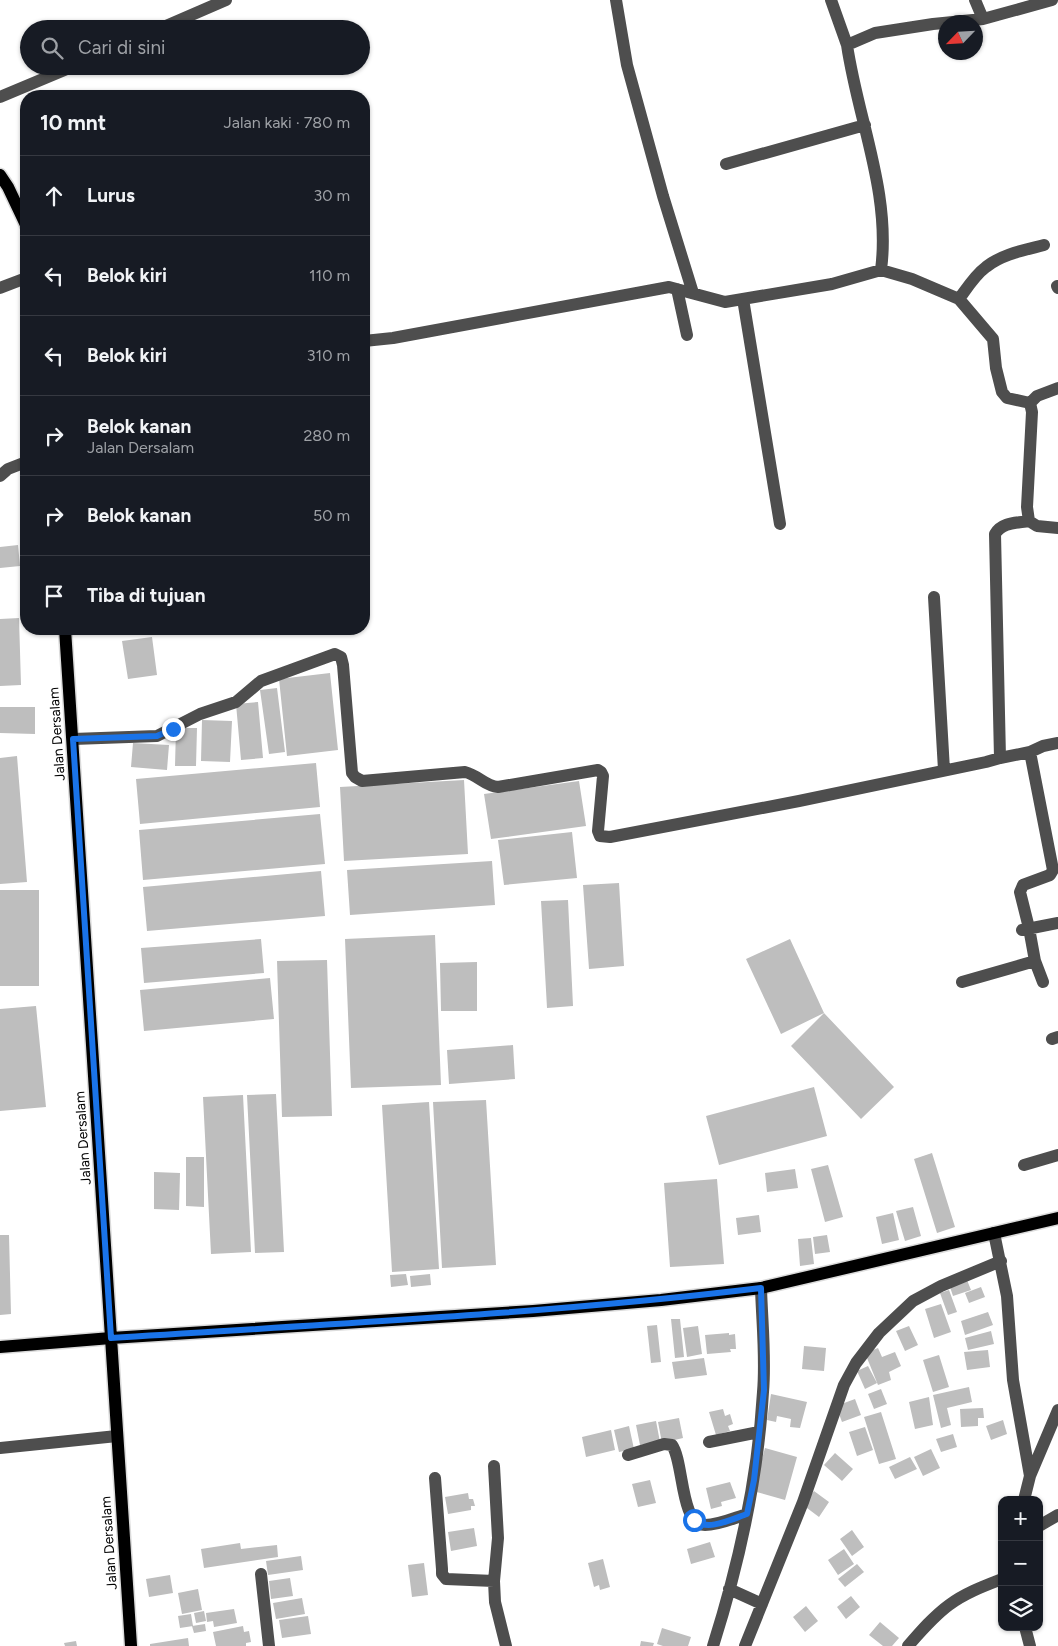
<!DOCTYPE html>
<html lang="id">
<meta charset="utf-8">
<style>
:root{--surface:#171b24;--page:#242831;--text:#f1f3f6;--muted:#9ea1a6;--line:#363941}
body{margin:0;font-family:Figtree,sans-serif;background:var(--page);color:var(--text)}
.controls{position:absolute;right:15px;bottom:15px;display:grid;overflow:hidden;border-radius:10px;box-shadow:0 1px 4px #0004}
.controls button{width:45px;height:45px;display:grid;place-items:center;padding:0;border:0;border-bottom:1px solid var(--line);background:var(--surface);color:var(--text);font:25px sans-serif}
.compass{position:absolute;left:938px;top:15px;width:45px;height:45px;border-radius:50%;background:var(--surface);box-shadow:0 1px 4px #0004;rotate:245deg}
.stop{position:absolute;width:15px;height:15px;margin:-11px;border:4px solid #1a73e8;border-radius:50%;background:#fff}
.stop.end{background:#1a73e8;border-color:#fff;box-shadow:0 1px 5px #0008}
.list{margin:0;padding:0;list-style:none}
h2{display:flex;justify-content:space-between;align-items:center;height:65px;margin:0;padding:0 20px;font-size:21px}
h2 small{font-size:16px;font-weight:400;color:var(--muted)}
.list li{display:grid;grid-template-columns:32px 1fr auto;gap:15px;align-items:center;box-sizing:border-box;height:80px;padding:0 20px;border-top:1px solid var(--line)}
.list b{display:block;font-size:19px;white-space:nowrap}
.list p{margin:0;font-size:16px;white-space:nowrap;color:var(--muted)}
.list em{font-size:16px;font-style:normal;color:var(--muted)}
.icon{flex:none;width:28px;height:28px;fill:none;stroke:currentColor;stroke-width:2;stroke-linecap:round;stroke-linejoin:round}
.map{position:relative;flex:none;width:1058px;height:1646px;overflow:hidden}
.search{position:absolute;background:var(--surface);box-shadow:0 1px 4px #0004;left:20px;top:20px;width:350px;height:55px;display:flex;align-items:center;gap:12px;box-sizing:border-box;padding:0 18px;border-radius:28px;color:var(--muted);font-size:19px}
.panel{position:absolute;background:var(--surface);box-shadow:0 1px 4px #0004;left:20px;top:90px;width:350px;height:545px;border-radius:20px}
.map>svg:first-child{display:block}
.building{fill:#bebebe}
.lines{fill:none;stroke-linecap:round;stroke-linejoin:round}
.major-casing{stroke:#dbdbdb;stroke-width:15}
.minor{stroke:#4e4e4e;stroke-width:12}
.major{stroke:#000;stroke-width:12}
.route{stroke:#1a73e8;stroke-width:6}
.labels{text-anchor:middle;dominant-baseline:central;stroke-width:4;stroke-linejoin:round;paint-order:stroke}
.street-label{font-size:14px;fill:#000;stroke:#fff}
</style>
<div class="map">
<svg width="1058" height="1646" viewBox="0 0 1058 1646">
<rect width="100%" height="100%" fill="#fff"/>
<!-- building -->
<path class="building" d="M18,545L20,566L0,568V547Z
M19,618L21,685L0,686V619Z
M152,637L157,675L128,679L122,641Z
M330,673L338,750L287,756L279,679Z
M277,688L285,752L269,754L260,690Z
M258,702L263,758L241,760L236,704Z
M0,707H35V734L0,733Z
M202,720L232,721L230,762L201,761Z
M176,728H197L196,766H175Z
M133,743L169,745L167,770L131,767Z
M17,756L27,882L0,884V758Z
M316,763L320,807L140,824L136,779Z
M464,780L468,854L344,861L340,787Z
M579,781L586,826L491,839L484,794Z
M320,814L325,864L143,880L139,830Z
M572,832L577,878L504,885L498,840Z
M492,861L495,905L350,915L347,870Z
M321,871L325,916L147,931L143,887Z
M619,883L624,966L589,969L583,885Z
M0,890H39V986H0Z
M568,900L573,1006L547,1008L541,901Z
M435,935L441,1085L351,1088L345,939Z
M261,939L264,973L144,983L141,948Z
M790,939L824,1013L781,1034L746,959Z
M327,960L332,1116L282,1117L277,961Z
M477,962V1011H441L440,963Z
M270,978L274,1019L144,1031L140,990Z
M36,1006L46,1107L0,1111V1009Z
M824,1013L894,1087L861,1119L791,1046Z
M513,1045L515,1079L449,1084L447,1050Z
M814,1087L827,1136L719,1165L706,1116Z
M276,1094L284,1252L255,1253L247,1095Z
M243,1095L251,1252L211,1254L203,1097Z
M486,1100L496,1265L442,1268L433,1102Z
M429,1102L439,1269L392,1272L382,1105Z
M932,1153L955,1227L937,1233L914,1159Z
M186,1157H204V1207L186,1206Z
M828,1165L843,1217L825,1222L811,1169Z
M795,1169L798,1188L767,1192L765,1173Z
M154,1172L180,1173L179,1210L154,1209Z
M717,1179L724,1264L670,1267L664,1183Z
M913,1207L921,1236L905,1241L896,1211Z
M893,1213L899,1240L882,1244L876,1217Z
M759,1215L761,1232L738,1235L736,1218Z
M0,1235H9L11,1314L0,1315Z
M827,1235L830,1252L815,1254L813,1237Z
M811,1238L814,1264L800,1266L798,1239Z
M406,1274L408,1285L391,1287L390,1275Z
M430,1274L431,1285L411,1287L410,1276Z
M967,1280L971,1290L953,1296L950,1287Z
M981,1287L985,1297L969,1303L965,1293Z
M949,1290L957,1312L948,1315L940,1293Z
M941,1304L951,1332L934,1338L925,1309Z
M988,1312L993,1325L965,1335L961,1321Z
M671,1319H680L684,1357L675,1358Z
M657,1325L661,1362L651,1363L647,1326Z
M698,1326L702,1354L687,1357L683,1328Z
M909,1326L918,1345L905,1351L896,1331Z
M991,1331L994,1344L968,1350L965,1338Z
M729,1333V1335L735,1334L736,1349H730L731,1352L707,1354L705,1335Z
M804,1346L826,1348L824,1371L802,1369Z
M878,1348L882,1357L895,1352L901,1366L889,1372L891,1380L878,1385L865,1353Z
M988,1350L990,1367L967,1370L964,1352Z
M939,1355L949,1387L933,1392L923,1360Z
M704,1358L707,1375L675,1379L672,1362Z
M868,1366L877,1383L865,1389L857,1371Z
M969,1387L972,1402L947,1408L951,1425L941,1428L933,1395Z
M881,1389L887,1404L874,1409L868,1394Z
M771,1394L807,1402L800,1428L790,1427L791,1419L777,1416L776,1422L767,1420Z
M929,1397L933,1425L915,1429L909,1402Z
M855,1399L861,1415L842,1422L836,1406Z
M983,1408L984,1418H978V1426L961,1427L960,1409Z
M723,1409L725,1416L730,1414L733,1424L728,1426L730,1431L716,1435L709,1412Z
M881,1412L896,1459L879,1464L864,1417Z
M679,1418L683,1438L662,1443L658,1422Z
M1003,1420L1007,1434L991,1440L986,1426Z
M656,1421L660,1442L640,1445L636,1425Z
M629,1426L634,1449L619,1452L614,1430Z
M865,1427L873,1450L857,1456L849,1432Z
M611,1430L615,1450L586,1457L582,1437Z
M953,1434L957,1447L941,1452L936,1439Z
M765,1448L797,1457L785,1500L753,1491Z
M931,1449L940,1468L923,1476L914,1457Z
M835,1453L853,1469L842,1481L824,1465Z
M910,1457L917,1469L895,1479L889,1467Z
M650,1480L656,1503L638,1507L632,1484Z
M730,1482L736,1498L721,1502L722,1506L711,1509L706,1488Z
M814,1491L829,1502L819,1517L803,1505Z
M468,1493L469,1499H473L475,1506H471V1510L448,1514L445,1497Z
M474,1528L477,1546L451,1551L448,1532Z
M852,1530L864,1547L852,1556L840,1539Z
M710,1542L715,1557L691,1564L687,1549Z
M240,1543L241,1549L277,1545L278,1557L204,1568L201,1549Z
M844,1549L854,1564L838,1575L828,1560Z
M301,1556L303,1570L268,1575L266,1561Z
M603,1559L610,1587L600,1590L599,1585L594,1587L588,1563Z
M424,1563L428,1595L412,1597L408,1565Z
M857,1564L864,1572L845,1587L838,1579Z
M170,1575L173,1593L149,1597L146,1579Z
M290,1578L293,1596L271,1599L269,1581Z
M198,1589L202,1610L182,1614L178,1593Z
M851,1596L860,1607L846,1619L837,1607Z
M302,1598L305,1614L276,1619L273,1603Z
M806,1606L818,1621L805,1632L793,1617Z
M234,1609L237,1623L214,1627L213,1621L207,1622L206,1613Z
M204,1611L206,1621L196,1623L194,1613Z
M191,1614L193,1626L180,1628L178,1616Z
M308,1616L311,1634L282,1638L279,1620Z
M880,1622L899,1638L892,1646H883L869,1635Z
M205,1624L206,1631L194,1633L192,1626Z
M243,1626L244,1632L249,1631L251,1642L246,1643V1646H216L213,1632Z
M662,1628L691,1637L688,1646H663L657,1644Z
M188,1638L189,1646H150V1644Z
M76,1641L77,1646H65L64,1643Z
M641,1641L654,1643L653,1646H640Z"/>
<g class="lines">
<!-- major casing -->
<g class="major-casing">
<path id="major" d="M0,175L8,187L26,225
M65,629L131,1646
M0,1347L111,1338L533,1311L661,1300L761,1288L1058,1218"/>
</g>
<!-- minor -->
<path class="minor" d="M616,0L627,65L663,196L693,293
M831,0L847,45
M975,0L983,19
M159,29L226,0
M0,97L74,66
M726,164L865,125
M881,270L912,279L959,299L993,339L996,368L1002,392L1007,398L1030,403L1032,412L1027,507L1029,521L1037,526L1058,528
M1057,286L1058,288
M0,288L26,278
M677,289L687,335
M743,299L780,524
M959,299C967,288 975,275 986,267C1002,254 1025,250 1044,245
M364,341L393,338L669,287L725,302L832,284L881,270C891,193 858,120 847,45L875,33L933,24L983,19L1052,0
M1030,403L1037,396L1058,388
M0,476L8,469L26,462
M934,597L944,770
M73,739L157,736L200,714L236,702L261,681L335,654L341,657L343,665L352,773L355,777L362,781L465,772C478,775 485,786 498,787L598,770L601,772L603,776L598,831L600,836L610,837L799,801L986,762L1000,758L995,534C1002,522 1017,523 1029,521
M1030,752L1053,870L1050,875L1023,885L1020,892L1029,928L1035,961L1043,982
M1000,758L1030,752L1043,746L1058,743
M1022,930L1058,923
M962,982L1035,961
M1052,1039L1058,1037
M1024,1165L1058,1155
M994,1233L1007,1296L1013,1380L1030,1476
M709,1442L759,1432
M0,1448L117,1436
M628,1455L664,1444L672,1445C684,1462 680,1525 705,1525C719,1525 734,1518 747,1514
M494,1466L498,1538L494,1581L495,1602L506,1646
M435,1478L442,1569V1574L446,1579L494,1581
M1024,1500L1030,1476L1058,1410
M1039,1526L1058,1515
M261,1574L269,1646
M729,1589L762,1604
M1025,1627L1030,1646
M713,1646C739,1564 758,1478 763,1392C766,1358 762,1322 761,1288
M745,1646L803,1502L844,1385L856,1363L879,1333L913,1301L941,1286L1001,1261
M908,1646C921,1631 934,1616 949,1605C965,1593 984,1586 1002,1579"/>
<!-- major -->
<use href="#major" class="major"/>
</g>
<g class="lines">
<!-- route -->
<path class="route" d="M173,729L157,736L73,739L111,1338C328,1324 545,1314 761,1288L764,1390L754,1480L747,1514C732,1519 707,1532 694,1520"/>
</g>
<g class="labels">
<!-- street labels -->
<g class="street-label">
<text transform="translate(57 734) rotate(-94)">Jalan Dersalam</text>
<text transform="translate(83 1138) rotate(-94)">Jalan Dersalam</text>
<text transform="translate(109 1543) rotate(-94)">Jalan Dersalam</text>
</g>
</g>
</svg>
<div class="controls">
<button>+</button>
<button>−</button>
<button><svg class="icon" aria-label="layers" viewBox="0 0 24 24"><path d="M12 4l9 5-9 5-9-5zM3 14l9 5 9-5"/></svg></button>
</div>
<svg class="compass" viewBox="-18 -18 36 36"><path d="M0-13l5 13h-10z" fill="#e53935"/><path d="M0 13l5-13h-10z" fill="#9ea1a6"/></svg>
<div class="stop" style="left:694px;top:1520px"></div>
<div class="stop end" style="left:173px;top:729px"></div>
<div class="search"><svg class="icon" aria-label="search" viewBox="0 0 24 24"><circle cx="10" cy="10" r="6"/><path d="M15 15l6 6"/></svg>Cari di sini</div>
<section class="panel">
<h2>10 mnt<small>Jalan kaki · 780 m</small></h2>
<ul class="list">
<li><svg class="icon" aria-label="ahead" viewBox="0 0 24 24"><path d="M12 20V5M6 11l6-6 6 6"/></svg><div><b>Lurus</b></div><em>30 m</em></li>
<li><svg class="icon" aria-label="left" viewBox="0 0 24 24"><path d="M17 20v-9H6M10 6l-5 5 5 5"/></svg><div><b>Belok kiri</b></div><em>110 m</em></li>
<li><svg class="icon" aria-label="left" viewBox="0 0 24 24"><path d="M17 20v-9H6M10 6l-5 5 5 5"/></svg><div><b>Belok kiri</b></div><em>310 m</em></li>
<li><svg class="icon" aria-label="right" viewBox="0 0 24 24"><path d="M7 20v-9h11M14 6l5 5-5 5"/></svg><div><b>Belok kanan</b><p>Jalan Dersalam</p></div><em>280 m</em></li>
<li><svg class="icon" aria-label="right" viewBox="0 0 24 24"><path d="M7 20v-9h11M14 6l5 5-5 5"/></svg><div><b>Belok kanan</b></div><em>50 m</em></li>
<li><svg class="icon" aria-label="arrive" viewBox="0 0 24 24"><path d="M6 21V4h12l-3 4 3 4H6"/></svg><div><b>Tiba di tujuan</b></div></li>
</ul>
</section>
</div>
